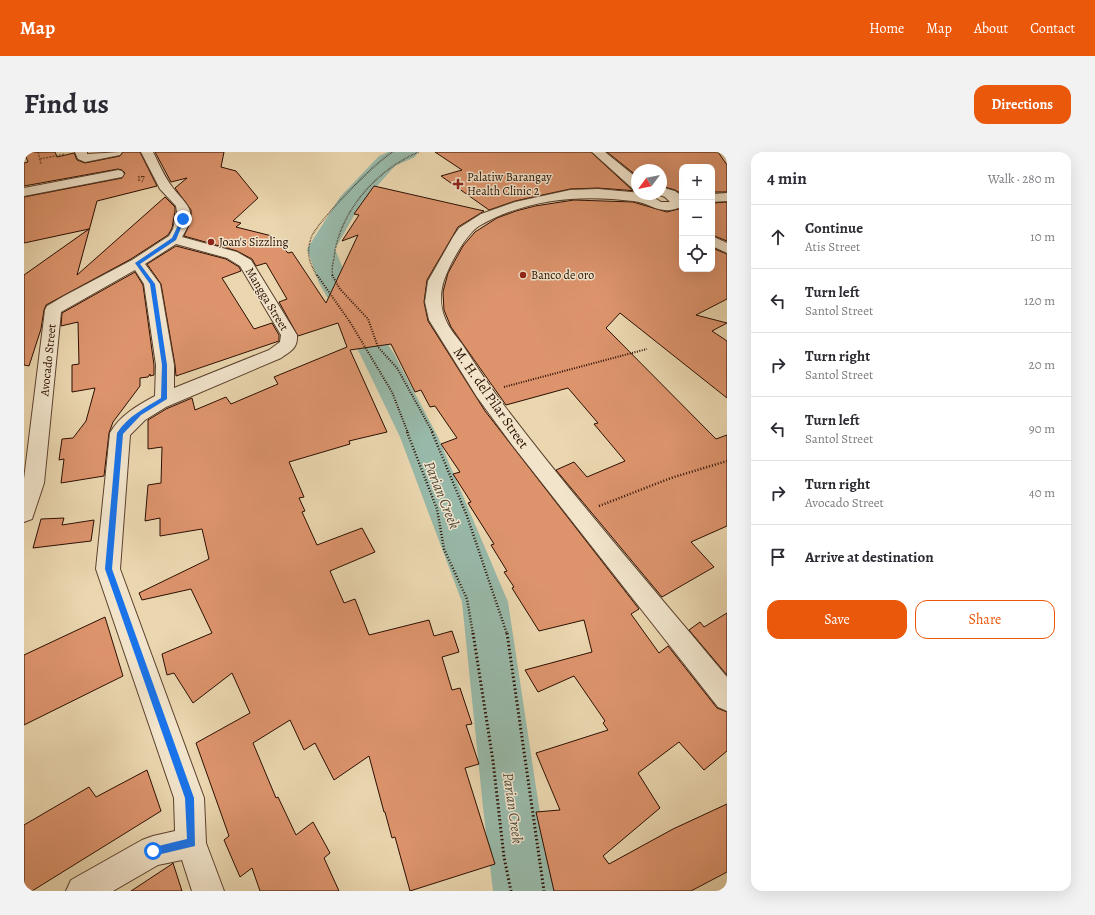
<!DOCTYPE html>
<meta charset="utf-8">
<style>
:root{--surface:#fff;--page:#f2f2f3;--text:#2b2b33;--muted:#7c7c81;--line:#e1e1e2;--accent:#ea580c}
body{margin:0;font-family:Alegreya,serif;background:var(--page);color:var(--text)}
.controls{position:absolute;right:12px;top:12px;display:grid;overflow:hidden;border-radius:8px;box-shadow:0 4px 16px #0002}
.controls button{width:36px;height:36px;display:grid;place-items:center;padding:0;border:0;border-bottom:1px solid var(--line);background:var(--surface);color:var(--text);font:20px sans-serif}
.compass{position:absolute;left:607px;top:12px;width:36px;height:36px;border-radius:50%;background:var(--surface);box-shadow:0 4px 16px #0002;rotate:238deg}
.stop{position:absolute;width:12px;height:12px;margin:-9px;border:3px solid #1a73e8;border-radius:50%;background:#fff}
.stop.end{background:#1a73e8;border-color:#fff;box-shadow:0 1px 4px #0008}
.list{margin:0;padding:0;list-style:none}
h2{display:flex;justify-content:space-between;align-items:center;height:52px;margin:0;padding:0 16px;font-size:17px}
h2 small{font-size:13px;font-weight:400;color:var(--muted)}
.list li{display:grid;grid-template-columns:26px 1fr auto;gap:12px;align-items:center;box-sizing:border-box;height:64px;padding:0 16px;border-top:1px solid var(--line)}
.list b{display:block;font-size:15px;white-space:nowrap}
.list p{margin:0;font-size:13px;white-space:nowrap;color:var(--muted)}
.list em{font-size:13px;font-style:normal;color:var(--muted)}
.actions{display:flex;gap:8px;padding:12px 16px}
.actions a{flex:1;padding:9px 0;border:1px solid var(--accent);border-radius:12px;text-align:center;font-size:14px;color:var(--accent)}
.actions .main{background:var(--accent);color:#fff}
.icon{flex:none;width:22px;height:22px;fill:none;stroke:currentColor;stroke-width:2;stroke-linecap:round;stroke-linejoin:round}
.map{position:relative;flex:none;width:703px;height:739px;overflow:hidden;border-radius:12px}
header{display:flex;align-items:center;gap:24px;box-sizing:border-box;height:56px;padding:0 20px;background:var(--accent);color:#fff}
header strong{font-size:19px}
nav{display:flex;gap:22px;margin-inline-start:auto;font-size:14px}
.intro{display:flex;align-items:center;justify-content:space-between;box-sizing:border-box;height:96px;padding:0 24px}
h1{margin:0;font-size:28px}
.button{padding:10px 18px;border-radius:12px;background:var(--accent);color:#fff;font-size:14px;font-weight:700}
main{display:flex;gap:24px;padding:0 24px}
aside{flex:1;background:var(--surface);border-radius:12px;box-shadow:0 4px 16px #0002}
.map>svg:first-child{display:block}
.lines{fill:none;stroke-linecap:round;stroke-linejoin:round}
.river{fill:#98b9a9;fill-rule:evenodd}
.building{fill:#dd946d;stroke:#2b0e00}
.minor-casing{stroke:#5b402c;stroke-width:2}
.tertiary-casing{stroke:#5b402c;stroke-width:2}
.path-far3{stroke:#2b0e00;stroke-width:1.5;stroke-dasharray:0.5 1;stroke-linecap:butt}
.path-far2{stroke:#2b0e00;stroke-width:2;stroke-dasharray:1 1.5;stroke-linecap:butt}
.path-far1{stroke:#2b0e00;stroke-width:2.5;stroke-dasharray:1 2;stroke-linecap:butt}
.path{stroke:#2b0e00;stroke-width:3;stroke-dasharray:1.5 2.5;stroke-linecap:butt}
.minor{fill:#f1e4cb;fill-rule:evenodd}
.tertiary{fill:#f1e4cb;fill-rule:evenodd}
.route{fill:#1a73e8}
.poi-dot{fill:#8f2418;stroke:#f1e4cb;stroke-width:1.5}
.labels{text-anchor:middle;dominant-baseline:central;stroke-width:3;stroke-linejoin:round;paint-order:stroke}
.far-number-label{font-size:10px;fill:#58301b}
.far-poi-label{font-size:12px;fill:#2b0e00;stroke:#f1e4cb;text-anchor:start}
.far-street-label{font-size:12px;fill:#2b0e00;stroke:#f1e4cb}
.street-label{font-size:14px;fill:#2b0e00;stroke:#f1e4cb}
.water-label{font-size:15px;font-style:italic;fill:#514a3b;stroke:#f1e4cb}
</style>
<header>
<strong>Map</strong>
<nav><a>Home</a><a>Map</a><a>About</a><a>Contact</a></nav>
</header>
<div class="intro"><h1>Find us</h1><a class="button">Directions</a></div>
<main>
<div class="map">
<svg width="703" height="739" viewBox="0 0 703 739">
<rect width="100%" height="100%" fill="#ead6af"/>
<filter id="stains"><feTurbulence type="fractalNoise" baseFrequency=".005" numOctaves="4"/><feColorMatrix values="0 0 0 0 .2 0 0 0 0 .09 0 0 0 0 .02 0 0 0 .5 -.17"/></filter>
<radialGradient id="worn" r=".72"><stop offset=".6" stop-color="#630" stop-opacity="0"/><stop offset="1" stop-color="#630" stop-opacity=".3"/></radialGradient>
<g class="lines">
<!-- river -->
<path class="river" d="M364,0H394L391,5L371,14L336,53L311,97L325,131L370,202L414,285L484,450L515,655L531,739H469L459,655L438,450L376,285L336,202L295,131L283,97L316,45L355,4Z"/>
</g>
<!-- building -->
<path class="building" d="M0,0H31L33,5L50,1L53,8L61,11L96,4L99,0H116L133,34L73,49L53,123L141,45L151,55V60L148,76L144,83L107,107L22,153L20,158L17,177L5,214L0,213V123L65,77L0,91V45L98,26L101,21L98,18L94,17L0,34V11L4,10Z
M131,0H200L197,15L212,19L234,46L209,69L217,71L212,75L248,84L264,101L268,100L302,151L334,83L318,89L335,63L330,62L350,34L460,59L434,75L403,128L400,150L404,169L461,259L615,457L607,462L635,501L644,494L693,556L703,560V599L680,618L655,590L614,621L636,656L579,704L585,712L649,677L703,652V720L667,739H530L512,660L536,658L512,601L584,578L579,571L581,569L550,524L514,540L501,518L568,500L560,468L515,479L488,436L490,435L480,420L483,419L467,393L470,392L444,351L447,350L429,322L436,320L417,292L433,286L411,254L406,255L397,238L391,240L367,192L326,198L363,280L325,289L326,292L265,310L280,345L275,346L281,359L278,360L293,393L338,376L351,400L306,419L320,451L331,447L345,483L405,468L410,484L428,479L435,500L418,505L428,538L436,536L448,572L442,573L455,612L441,616L471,712L386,739L371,685L368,686L361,660H360L345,604L310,628L291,591L280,598L266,568L229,591L252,646L254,645L272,683L289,670L306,701L300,706L315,739H236L228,716L216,725L200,688L205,684L172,591L226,561L208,521L169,551L150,521L143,523L138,502L188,481L167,437L118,448L115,441L185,407L178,377L136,384V366L121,369L124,333L137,331L138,295L124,297V268L142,257L168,246L171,258L202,245L207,252L254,232L250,225L323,195L314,171L274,184L255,150L263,147L242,111L232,114L228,107L213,99L160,84L167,69V58L151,36L163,26L147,30Z
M411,0H567L607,37L613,39L574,36L546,37L491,49L465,58L417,24L438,18Z
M583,0H694L703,13V40H688V15H658V42L651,38L637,34V18H613V24Z
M550,48L609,50L643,60L658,56V117H688V96L703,102V147L672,163L703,171L688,179L703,189V246L596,161L582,176L692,287L703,283V374L667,390L690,415L638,445L532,318L550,310L563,325L601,309L570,272L574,271L544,236L482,253L427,175L420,158L419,140L424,121L439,94L451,80L473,66L492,59L511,54Z
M703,50V89L688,83V51Z
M152,94L202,107L215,115L217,119L198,126L230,177L248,171L255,183V189L152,224L151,213L137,132L123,112Z
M111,120L119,133L130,213V223L126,224V222L124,225L116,226V234L89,270L85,281L80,324L37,331L40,307L35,308L38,287L49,286L62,269L71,236L48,240V213L55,212L54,170L37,174L38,161Z
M40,366L38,373L70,368L67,389L9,396L17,367Z
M703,461V523L665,478L676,470L680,475Z
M81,465L99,524L0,573V503Z
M123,618L137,659L8,739H0V673L65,635L72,645Z
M149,711L158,739H107L148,712Z"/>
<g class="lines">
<!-- minor casing -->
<g class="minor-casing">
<path id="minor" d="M51,0H63V2L98,0L96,3L61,10L54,7Z
M117,0H129C135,12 141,26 149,36C165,56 174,58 158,85L213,100L227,108L273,183C274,196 267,199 257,206L142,255L121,268L106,283L96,417L180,646L182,691L200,739H168L158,708L134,713L89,739H42L47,728L118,688L129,684L151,679L150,646L72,417L86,281C95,264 114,253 131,244L132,213L120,132L111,118L37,160L20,331L8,367L0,370V327L21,158L23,154L40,144L108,108L145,84L149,77L153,60L152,54L136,37ZM152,92L203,106L216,114L257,183L256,190L245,198L150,236V213L136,132L121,112Z
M94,18L98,19L100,22L98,25L0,44V36Z"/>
</g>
<!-- tertiary casing -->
<g class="tertiary-casing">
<path id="tertiary" d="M568,0H581L613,26V37L608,36Z
M637,35L651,39L658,44L657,55C635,64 628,51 609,49C557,42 501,47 455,74C441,83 421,119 418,136C416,145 417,157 421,166C424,175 432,184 438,192C452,214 466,235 482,256C552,348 629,436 703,525V559L694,555L489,294L453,245L405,168L401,150L404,129L429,85L435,76L457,62L491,50L546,38L574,37L629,42V45L637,50H646L641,45L633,42H637Z
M703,41V49L688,50V42Z
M688,84L703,91V101L688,94Z"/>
</g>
<!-- path-far3 -->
<path class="path-far3" d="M14,0L17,12
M16,7L41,2
M293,124C285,109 282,103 287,86C291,72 354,7 369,0
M309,124C307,118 309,111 310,106C315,60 353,17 395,0"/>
<!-- path-far2 -->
<path class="path-far2" d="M293,123L326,170L368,240L384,281
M308,123L316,137L344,167L354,195L373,216L409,281
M480,235L623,197"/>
<!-- path-far1 -->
<path class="path-far1" d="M383,280L413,357L420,397L443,447L449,482
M408,280L443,364L483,482
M575,354L647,326L703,309"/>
<!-- path -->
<path class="path" d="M449,481L469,609L480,705L487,739
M483,481L520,739"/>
<!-- minor -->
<use href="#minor" class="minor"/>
<!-- tertiary -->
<use href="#tertiary" class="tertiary"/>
</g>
<!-- route -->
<path class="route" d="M161,66L152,88L116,112L131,132L143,213V247L117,263L99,282L88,417L170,646L171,694L129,704L125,699L126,696L163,687L161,646L81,417L93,281C104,264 121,256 137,246L138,213L126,132L111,111L148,86L157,67Z"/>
<!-- markers -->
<g class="poi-dot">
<path d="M432 26h4v4h4v4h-4v4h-4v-4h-4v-4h4z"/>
<circle cx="187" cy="90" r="4"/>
<circle cx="499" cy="123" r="4"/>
</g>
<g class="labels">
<!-- far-number labels -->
<g class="far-number-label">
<text x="117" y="25">17</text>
</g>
<!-- far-poi labels -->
<g class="far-poi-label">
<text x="443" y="25">Palatiw Barangay<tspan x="443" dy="14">Health Clinic 2</tspan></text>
<text x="195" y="90">Joan's Sizzling</text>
<text x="507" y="123">Banco de oro</text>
</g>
<!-- far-street labels -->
<g class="far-street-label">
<text transform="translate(243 147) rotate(59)">Mangga Street</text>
<text transform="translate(24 208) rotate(-84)">Avocado Street</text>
</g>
<!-- street labels -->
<g class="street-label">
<text transform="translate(467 246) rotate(55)">M. H. del Pilar Street</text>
</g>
<!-- water labels -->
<g class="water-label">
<text transform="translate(418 343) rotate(68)">Parian Creek</text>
<text transform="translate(489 656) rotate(82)">Parian Creek</text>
</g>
</g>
<rect width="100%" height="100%" filter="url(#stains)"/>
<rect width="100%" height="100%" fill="url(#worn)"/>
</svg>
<div class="controls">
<button>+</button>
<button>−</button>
<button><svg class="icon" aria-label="locate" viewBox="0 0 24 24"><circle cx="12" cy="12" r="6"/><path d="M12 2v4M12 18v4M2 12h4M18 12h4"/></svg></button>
</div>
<svg class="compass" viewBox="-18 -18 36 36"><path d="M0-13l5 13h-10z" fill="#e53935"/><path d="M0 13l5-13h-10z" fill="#7c7c81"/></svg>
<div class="stop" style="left:129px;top:699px"></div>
<div class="stop end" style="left:159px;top:67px"></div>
</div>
<aside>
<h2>4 min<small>Walk · 280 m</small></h2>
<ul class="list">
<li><svg class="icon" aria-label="ahead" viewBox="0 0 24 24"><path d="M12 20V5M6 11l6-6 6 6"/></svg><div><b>Continue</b><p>Atis Street</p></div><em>10 m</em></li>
<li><svg class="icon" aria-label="left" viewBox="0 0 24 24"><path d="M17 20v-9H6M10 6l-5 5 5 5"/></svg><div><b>Turn left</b><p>Santol Street</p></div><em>120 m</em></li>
<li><svg class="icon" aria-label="right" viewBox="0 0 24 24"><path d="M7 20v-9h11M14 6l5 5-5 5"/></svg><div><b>Turn right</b><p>Santol Street</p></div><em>20 m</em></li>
<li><svg class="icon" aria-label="left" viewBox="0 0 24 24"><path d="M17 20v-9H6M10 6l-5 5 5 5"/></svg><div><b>Turn left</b><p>Santol Street</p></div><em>90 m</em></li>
<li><svg class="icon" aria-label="right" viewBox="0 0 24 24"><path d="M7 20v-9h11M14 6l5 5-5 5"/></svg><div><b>Turn right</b><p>Avocado Street</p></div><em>40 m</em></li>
<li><svg class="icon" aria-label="arrive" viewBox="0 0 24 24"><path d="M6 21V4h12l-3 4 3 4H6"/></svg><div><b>Arrive at destination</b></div></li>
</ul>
<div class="actions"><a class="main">Save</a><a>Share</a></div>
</aside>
</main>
